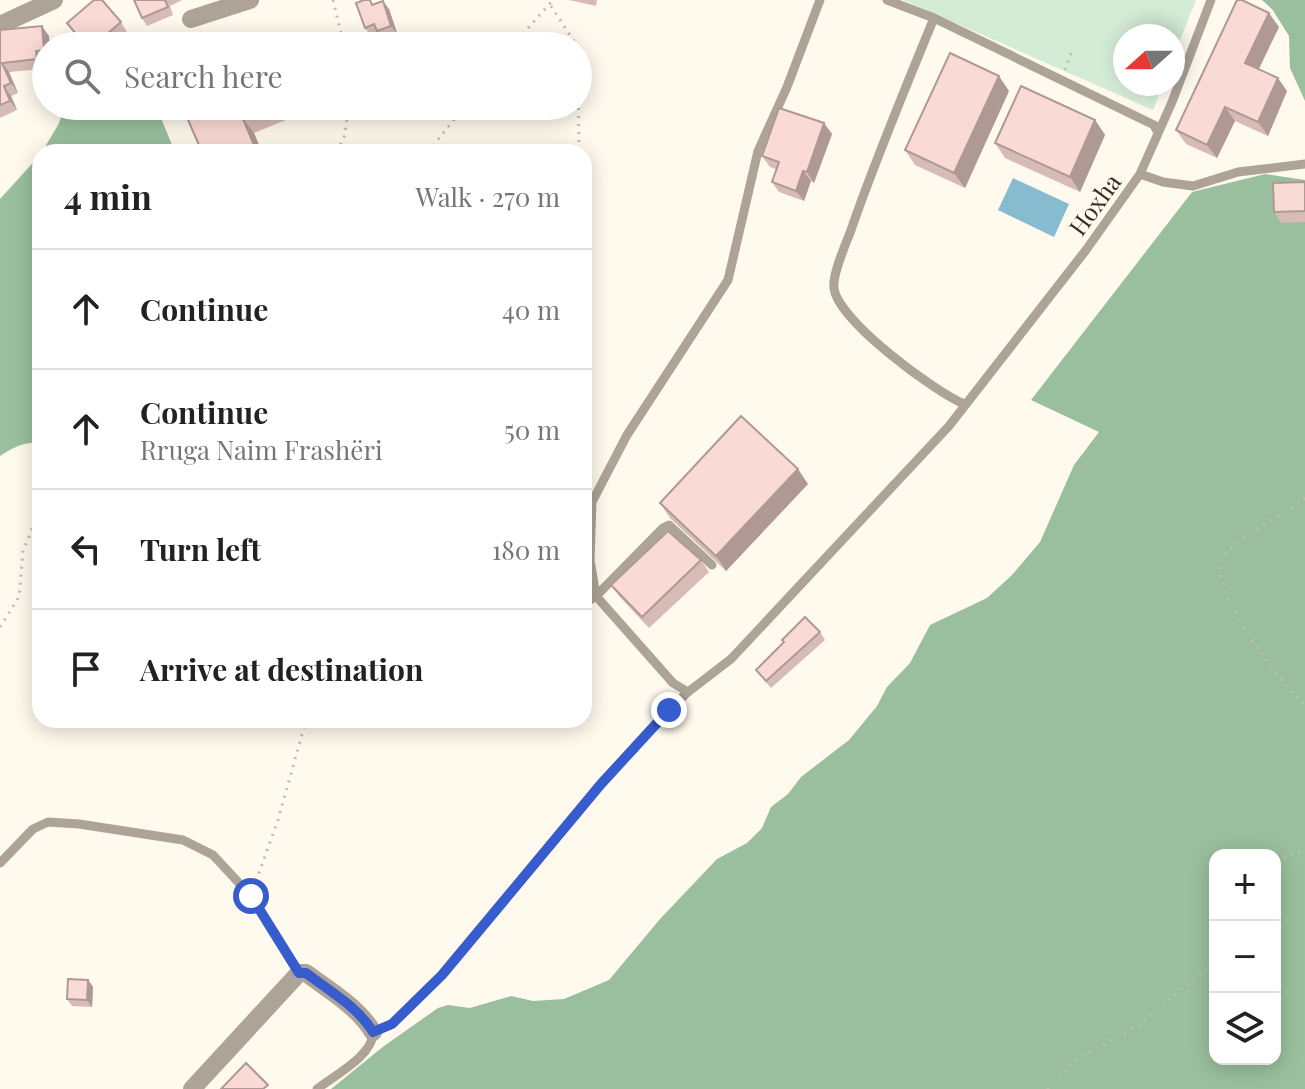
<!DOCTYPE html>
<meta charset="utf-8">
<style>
:root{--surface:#fff;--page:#f2f2f2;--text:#222;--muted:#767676;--line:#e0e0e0}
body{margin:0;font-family:"Playfair Display",serif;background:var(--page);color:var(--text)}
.controls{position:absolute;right:24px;bottom:24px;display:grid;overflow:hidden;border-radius:16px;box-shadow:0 4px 20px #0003}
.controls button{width:72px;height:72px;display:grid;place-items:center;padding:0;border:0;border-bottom:2px solid var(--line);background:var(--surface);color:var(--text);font:40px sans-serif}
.compass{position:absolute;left:1113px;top:24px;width:72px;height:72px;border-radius:50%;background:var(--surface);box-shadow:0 4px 20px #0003;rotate:249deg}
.stop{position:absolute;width:24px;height:24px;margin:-18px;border:6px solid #375ccd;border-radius:50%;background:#fff}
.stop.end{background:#375ccd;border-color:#fff;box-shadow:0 2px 8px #0008}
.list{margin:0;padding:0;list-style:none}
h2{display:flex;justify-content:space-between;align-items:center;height:104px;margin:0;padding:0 32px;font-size:34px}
h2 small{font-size:26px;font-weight:400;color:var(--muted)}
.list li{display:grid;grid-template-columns:52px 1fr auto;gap:24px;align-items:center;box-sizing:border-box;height:120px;padding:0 32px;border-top:2px solid var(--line)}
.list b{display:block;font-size:30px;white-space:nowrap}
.list p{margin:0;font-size:26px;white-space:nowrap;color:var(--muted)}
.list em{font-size:26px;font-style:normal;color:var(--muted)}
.icon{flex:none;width:44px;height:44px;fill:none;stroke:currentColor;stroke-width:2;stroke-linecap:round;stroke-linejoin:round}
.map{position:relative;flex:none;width:1305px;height:1089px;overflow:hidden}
.search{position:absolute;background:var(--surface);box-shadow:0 4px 20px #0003;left:32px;top:32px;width:560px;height:88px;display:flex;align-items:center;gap:20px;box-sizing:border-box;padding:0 28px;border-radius:44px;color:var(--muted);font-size:30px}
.panel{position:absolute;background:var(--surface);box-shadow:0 4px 20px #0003;left:32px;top:144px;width:560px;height:584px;border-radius:24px}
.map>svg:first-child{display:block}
.green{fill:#d4ebd5}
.forest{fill:#9abf9e;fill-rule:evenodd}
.water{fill:#87bbcf}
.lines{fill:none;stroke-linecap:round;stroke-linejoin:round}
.path{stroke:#c0bcaf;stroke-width:3;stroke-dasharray:2 6;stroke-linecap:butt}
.service{stroke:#ada397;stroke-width:9}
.minor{stroke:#ada397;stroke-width:18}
.wall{fill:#d7bbb6}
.shaded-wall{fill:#af9994}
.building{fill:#fadad4;stroke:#af9994;stroke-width:2}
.route{stroke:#375ccd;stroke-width:10}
.labels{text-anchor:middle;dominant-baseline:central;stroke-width:8;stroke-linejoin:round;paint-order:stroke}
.street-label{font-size:24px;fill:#322e21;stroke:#fffaed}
</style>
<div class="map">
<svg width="1305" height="1089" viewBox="0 0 1305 1089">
<rect width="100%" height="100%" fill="#fffaed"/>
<!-- green -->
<path class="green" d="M903,0H1196L1173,58V36H1125V84H1163L1153,110Z"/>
<!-- forest -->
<path class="forest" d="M1262,0H1305V101L1290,68L1289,36L1272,9Z
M66,106H156L175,152H42L58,125Z
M40,155V443C25,441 12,448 0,456V199Z
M1265,174L1305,180V1089H331L384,1046L438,1008L448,1005L470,1008L511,996L533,1001L564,999L609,980L660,919L717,859L747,843L762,828L771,807L788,794L801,777L849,740L877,706L887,687L910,663L930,625L987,598L1012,575L1040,542L1074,465L1099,432L1031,400L1192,192ZM1215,855H1275V1059H1215Z"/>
<!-- water -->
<path class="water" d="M1013,178L1069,204L1054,237L998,210Z"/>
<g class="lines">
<!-- path -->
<path class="path" d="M333,0L344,46
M551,6L577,46
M512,46L553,0
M1065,70L1072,51
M578,76L579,152
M337,152L344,137L349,106
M428,152L465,106
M1305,498C1281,518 1246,530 1225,555C1200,583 1284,686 1305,706
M0,627L19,597L23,551L40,510
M1275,872L1286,856L1305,851
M256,881L278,820L306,720
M1047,1089L1076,1059L1140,1025L1215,961"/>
<!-- service -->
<path class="service" d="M887,0L934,18L1154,125L1157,131
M934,18C905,89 876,158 851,230C846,244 832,274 834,288C837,320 935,392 964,404
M1140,174L1163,182L1193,186L1238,172L1305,164
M584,604L596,596L663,528L669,525L712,565
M688,692L673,683L596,596L590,560L592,502L627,435L728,280L758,151L787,87L820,0
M0,863L33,829L48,822L79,824L183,840L213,855L251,896L299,973
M317,1089C335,1075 374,1055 373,1032L392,1024L442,975L601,784L669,710L688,692L731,659L949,426L1086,250L1140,174L1172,102L1211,0"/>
<!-- minor -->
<path class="minor" d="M191,19L250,0
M0,25L54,0
M192,1089L299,973H306C329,990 358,1007 373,1032"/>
</g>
<!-- wall -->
<path class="wall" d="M134,0H182L170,6L173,15L147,26L142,18Z
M569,0H597L596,6Z
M374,5L389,9L397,33L382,38L378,33L370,35L365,28Z
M121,22L128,34L114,46H84L67,23Z
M1279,27L1258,69L1287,91L1268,136L1235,121L1217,158L1186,144L1176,130Z
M0,30L49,36L46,46V60H42L43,69L9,72L18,93L11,96L17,110L0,118Z
M1009,91L965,188L915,165L905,150Z
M182,106H286L291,118L254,133L262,152H202Z
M1095,120L1105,135L1080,192L1005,158L995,143Z
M824,123L832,134L814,183L811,181L804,201L779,192L772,182L776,169L770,167L762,156Z
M1305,182V222L1281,223L1274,212Z
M808,484L726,571L670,518L660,503Z
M701,560L709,572L649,628L619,596L611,585Z
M820,632L825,640L771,688L756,670Z
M88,980L93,987L92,1007L72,1006L67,999Z"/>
<!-- shaded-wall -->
<path class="shaded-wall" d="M383,1L389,9L397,33L391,26Z
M1269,13L1279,27L1255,77L1245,63Z
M42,26L49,36L50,46H46V53L44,50Z
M36,51L42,60L43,69L37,59Z
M2,63L9,72L18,93L11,83Z
M999,76L1009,91L965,188L954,173Z
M1278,78L1287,91L1268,136L1258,122Z
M4,86L11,96L17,110L10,101Z
M1225,107L1235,121L1217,158L1207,145Z
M243,119L254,133L262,152H257Z
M1095,120L1105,135L1080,192L1070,177Z
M824,123L832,134L814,183L807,172Z
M803,171L811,181L804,201L796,191Z
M798,469L808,484L726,571L716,556Z
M88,980L93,987L92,1007L87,1000Z"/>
<!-- building -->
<path class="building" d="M94,0H102L121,22L93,46H86L67,23Z
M134,0H165L168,7L142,18Z
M364,0H370L372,5L383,1L391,26L377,31L374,24L365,28L356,3Z
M1237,0H1242L1269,13L1245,63L1278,78L1258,122L1225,107L1207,145L1176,130Z
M42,26L44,50L36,51L37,59L2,63L11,83L4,86L10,101L0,105V30Z
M255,41L257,46H242Z
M950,53L999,76L954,173L905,150Z
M1021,86L1095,120L1070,177L995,143Z
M182,106H274L243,119L257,152H202Z
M779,108L824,123L807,172L803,171L796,191L772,182L779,162L762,156Z
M1305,182V211L1274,212L1273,183Z
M741,416L798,469L716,556L660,503Z
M668,531L701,560L642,617L611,585Z
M805,617L820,632L766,681L756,670L784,642L782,640Z
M68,979L88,980L87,1000L67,999Z
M246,1063L268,1085L263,1089H221Z"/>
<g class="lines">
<!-- route -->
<path class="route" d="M251,896L299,973H306C328,990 358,1007 373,1032L392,1024L442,975L601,784L669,710"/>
</g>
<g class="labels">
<!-- street labels -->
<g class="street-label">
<text transform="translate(1094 204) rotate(-54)">Hoxha</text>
</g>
</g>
</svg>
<div class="controls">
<button>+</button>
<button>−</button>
<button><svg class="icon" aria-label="layers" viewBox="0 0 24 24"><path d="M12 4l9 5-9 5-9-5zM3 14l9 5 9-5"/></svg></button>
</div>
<svg class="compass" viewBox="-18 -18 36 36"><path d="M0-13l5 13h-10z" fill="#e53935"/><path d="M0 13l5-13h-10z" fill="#767676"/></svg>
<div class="stop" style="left:251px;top:896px"></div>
<div class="stop end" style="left:669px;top:710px"></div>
<div class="search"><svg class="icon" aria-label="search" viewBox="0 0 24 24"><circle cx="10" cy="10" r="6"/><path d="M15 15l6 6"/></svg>Search here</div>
<section class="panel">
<h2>4 min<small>Walk · 270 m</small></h2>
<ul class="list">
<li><svg class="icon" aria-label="ahead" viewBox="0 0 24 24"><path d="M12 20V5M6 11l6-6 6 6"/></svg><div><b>Continue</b></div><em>40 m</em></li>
<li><svg class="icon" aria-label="ahead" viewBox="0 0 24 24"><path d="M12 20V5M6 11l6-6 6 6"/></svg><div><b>Continue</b><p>Rruga Naim Frashëri</p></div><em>50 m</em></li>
<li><svg class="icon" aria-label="left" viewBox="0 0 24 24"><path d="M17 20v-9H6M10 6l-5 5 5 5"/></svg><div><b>Turn left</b></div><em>180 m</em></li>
<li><svg class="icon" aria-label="arrive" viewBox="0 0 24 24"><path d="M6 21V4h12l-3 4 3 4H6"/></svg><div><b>Arrive at destination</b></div></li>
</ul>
</section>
</div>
